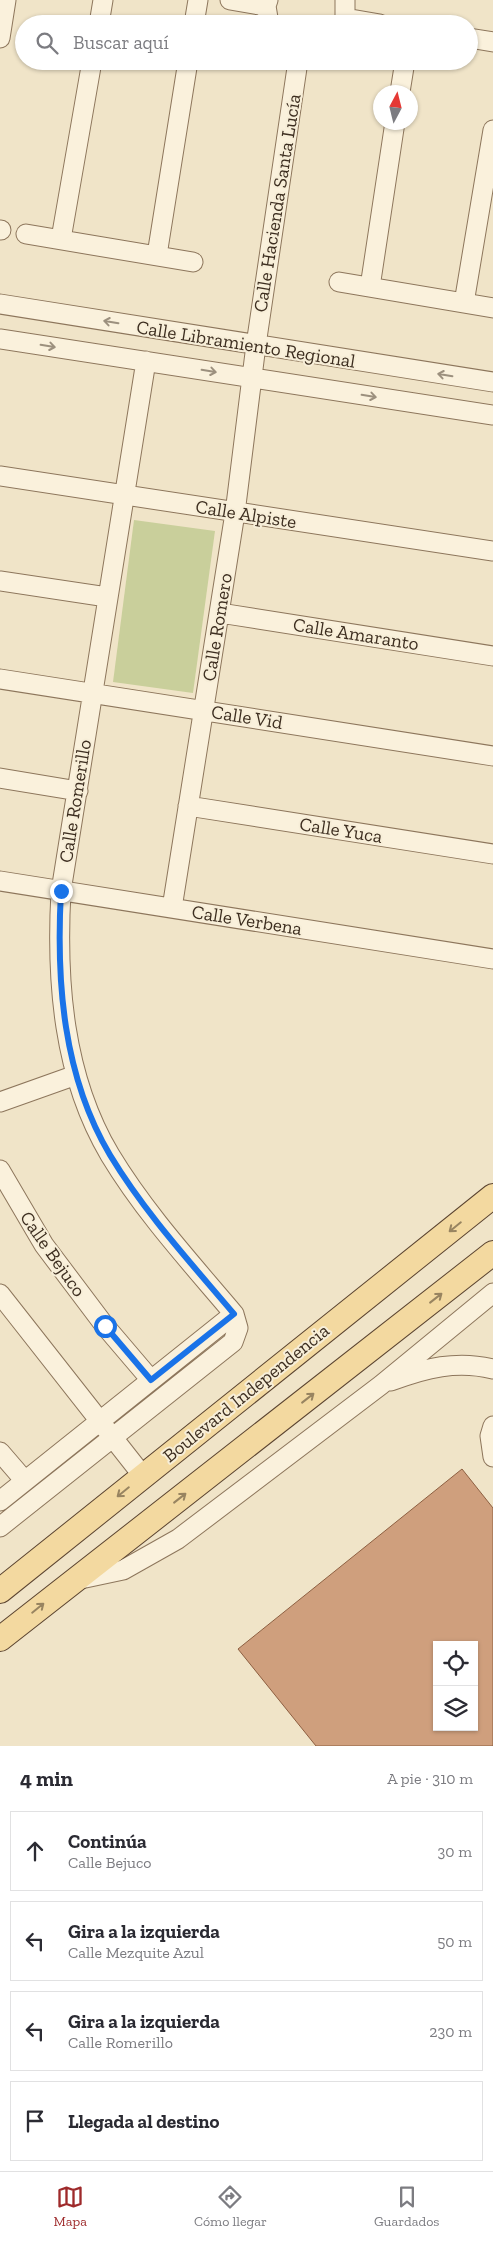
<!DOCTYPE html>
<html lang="es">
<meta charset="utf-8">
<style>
:root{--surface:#fff;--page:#f2f2f3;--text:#2b2b33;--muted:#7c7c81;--line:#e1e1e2;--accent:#9e2a2b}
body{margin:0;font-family:"Zilla Slab",serif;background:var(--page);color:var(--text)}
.controls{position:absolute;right:15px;bottom:15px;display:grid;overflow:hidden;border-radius:0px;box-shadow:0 1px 4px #0004}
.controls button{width:45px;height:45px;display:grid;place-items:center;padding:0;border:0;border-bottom:1px solid var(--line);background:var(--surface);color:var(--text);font:25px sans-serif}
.compass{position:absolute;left:373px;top:85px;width:45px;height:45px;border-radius:50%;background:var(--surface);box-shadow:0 1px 4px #0004;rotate:7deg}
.stop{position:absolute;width:15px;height:15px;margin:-11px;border:4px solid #1a73e8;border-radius:50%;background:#fff}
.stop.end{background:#1a73e8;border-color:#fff;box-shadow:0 1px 5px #0008}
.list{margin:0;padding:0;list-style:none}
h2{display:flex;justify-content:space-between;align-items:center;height:65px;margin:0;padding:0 20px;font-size:21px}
h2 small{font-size:16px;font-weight:400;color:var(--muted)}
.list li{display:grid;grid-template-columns:32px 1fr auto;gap:15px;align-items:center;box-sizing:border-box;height:80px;margin:0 10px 10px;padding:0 10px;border:1px solid var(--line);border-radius:0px}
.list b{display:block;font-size:19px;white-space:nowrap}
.list p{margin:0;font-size:16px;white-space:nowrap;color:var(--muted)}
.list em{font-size:16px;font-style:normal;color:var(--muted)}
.icon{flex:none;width:28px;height:28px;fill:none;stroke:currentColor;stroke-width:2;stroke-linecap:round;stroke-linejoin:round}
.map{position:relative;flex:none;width:493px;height:1746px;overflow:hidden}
.search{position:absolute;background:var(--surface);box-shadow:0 1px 4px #0004;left:15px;right:15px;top:15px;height:55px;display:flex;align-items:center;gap:12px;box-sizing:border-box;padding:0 18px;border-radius:28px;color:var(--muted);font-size:19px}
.sheet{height:425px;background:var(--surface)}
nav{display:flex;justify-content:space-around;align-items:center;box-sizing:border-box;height:70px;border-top:1px solid var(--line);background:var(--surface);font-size:14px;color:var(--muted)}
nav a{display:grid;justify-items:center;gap:2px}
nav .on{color:var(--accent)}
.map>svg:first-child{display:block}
.green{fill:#c9cf9b}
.building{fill:#cf9f7d;stroke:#8d5f41;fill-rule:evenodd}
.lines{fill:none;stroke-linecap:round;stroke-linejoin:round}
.minor-casing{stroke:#8d765c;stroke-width:21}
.major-casing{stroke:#5b4430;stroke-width:26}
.minor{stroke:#faf1dc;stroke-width:19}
.major{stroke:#f3d9a0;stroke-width:24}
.oneway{stroke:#9c907e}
.oneway2{stroke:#988460}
.route{stroke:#1a73e8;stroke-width:6}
.labels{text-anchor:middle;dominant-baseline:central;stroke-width:4;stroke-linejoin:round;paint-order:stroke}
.street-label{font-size:19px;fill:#3d2e20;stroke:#f7eed8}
</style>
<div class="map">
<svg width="493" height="1746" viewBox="0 0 493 1746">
<rect width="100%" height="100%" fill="#f0e4c8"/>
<!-- green -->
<path class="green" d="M134,520L215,531L193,693L113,682Z"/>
<!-- building -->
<path class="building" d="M462,1469L493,1508V1746H316L238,1649ZM437,1645H474V1727H437Z"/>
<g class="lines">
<!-- minor casing -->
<g class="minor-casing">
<path id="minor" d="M230,0L266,6
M268,0L266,6L269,24
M345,18L380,24
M99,24L103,0
M194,24L198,0
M342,24L345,18V0
M0,38L6,0
M469,38L493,42
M400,92L405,61
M0,230H1
M26,234L193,262
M61,239L92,61
M157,255L188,61
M339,282L493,308
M370,287L395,122
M464,303L493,130
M0,304L493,382
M0,339L493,415
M0,476L493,551
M0,581L107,597
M220,613L493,656
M0,679L493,756
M0,778L78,791
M188,806L493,854
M0,881L493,959
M172,908L235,513L256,345L298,61
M0,1102L76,1075
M0,1170L44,1245L105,1326L151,1380
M0,1294L143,1476
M391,1381C425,1368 457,1360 493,1369
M493,1426L490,1436L493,1457
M0,1452L25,1481
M0,1501L234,1314
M0,1527L233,1342L238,1328L234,1314C191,1263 145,1213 110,1155C63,1076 56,981 61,891L146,361
M76,1580L123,1570L178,1539L381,1385L493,1293"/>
</g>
<!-- major casing -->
<g class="major-casing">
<path id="major" d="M0,1591L493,1196
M0,1639L493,1253"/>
</g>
<!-- minor -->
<use href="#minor" class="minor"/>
<!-- major -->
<use href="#major" class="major"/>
</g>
<!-- one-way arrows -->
<defs><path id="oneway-shaft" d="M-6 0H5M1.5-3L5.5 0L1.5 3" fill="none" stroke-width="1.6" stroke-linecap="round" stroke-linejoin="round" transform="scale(1.25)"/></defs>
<g class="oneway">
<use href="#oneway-shaft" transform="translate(111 322) rotate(-171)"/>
<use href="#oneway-shaft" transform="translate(48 346) rotate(9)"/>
<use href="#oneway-shaft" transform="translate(209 371) rotate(9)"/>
<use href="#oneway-shaft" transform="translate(445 375) rotate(-171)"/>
<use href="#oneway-shaft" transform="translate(369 396) rotate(9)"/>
</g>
<g class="oneway2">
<use href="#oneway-shaft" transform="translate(455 1227) rotate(141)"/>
<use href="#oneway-shaft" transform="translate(436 1298) rotate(-38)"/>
<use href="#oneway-shaft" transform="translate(308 1398) rotate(-38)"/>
<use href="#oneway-shaft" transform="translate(123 1492) rotate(141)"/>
<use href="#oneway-shaft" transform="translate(180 1498) rotate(-38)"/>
<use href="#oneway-shaft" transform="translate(38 1608) rotate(-39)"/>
</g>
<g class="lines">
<!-- route -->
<path class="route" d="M61,891C56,981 63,1076 110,1155C145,1213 191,1263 234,1314L151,1380L105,1326"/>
</g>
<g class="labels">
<!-- street labels -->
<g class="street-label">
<text transform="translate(277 203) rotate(-81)">Calle Hacienda Santa Lucía</text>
<text transform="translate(246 344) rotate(9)">Calle Libramiento Regional</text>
<text transform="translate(246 514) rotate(9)">Calle Alpiste</text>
<text transform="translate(217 627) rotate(-81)">Calle Romero</text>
<text transform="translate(356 634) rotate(9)">Calle Amaranto</text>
<text transform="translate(247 717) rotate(9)">Calle Vid</text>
<text transform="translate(75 801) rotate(-81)">Calle Romerillo</text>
<text transform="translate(341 830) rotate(9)">Calle Yuca</text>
<text transform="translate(247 920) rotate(9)">Calle Verbena</text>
<text transform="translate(53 1254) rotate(55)">Calle Bejuco</text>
<text transform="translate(246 1393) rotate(-39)">Boulevard Independencia</text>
</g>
</g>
</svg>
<div class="controls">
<button><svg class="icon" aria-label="locate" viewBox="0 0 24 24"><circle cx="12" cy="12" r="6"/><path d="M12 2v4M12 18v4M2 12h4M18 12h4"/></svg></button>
<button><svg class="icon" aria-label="layers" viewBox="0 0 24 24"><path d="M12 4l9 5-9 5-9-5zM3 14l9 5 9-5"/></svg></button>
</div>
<svg class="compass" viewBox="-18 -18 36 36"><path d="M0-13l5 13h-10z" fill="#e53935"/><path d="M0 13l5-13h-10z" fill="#7c7c81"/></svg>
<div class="stop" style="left:105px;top:1326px"></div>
<div class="stop end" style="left:61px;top:891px"></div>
<div class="search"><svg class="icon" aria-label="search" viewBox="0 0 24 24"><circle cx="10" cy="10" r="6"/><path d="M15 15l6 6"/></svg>Buscar aquí</div>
</div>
<section class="sheet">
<h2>4 min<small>A pie · 310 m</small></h2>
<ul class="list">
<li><svg class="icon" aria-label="ahead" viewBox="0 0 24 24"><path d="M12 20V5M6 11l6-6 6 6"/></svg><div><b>Continúa</b><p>Calle Bejuco</p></div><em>30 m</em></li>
<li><svg class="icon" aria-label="left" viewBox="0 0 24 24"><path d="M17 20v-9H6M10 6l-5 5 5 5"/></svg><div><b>Gira a la izquierda</b><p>Calle Mezquite Azul</p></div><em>50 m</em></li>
<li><svg class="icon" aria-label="left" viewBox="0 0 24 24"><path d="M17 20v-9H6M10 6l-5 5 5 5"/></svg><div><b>Gira a la izquierda</b><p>Calle Romerillo</p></div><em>230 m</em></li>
<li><svg class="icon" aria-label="arrive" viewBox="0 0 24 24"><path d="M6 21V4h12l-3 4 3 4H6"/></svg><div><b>Llegada al destino</b></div></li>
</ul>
</section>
<nav>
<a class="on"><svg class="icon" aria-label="map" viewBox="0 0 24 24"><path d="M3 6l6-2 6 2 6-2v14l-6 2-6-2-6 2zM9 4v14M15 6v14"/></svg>Mapa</a>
<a><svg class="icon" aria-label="directions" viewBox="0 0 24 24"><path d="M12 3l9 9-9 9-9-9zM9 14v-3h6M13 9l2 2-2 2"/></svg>Cómo llegar</a>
<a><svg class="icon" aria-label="saved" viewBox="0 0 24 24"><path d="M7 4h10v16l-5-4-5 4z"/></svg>Guardados</a>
</nav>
